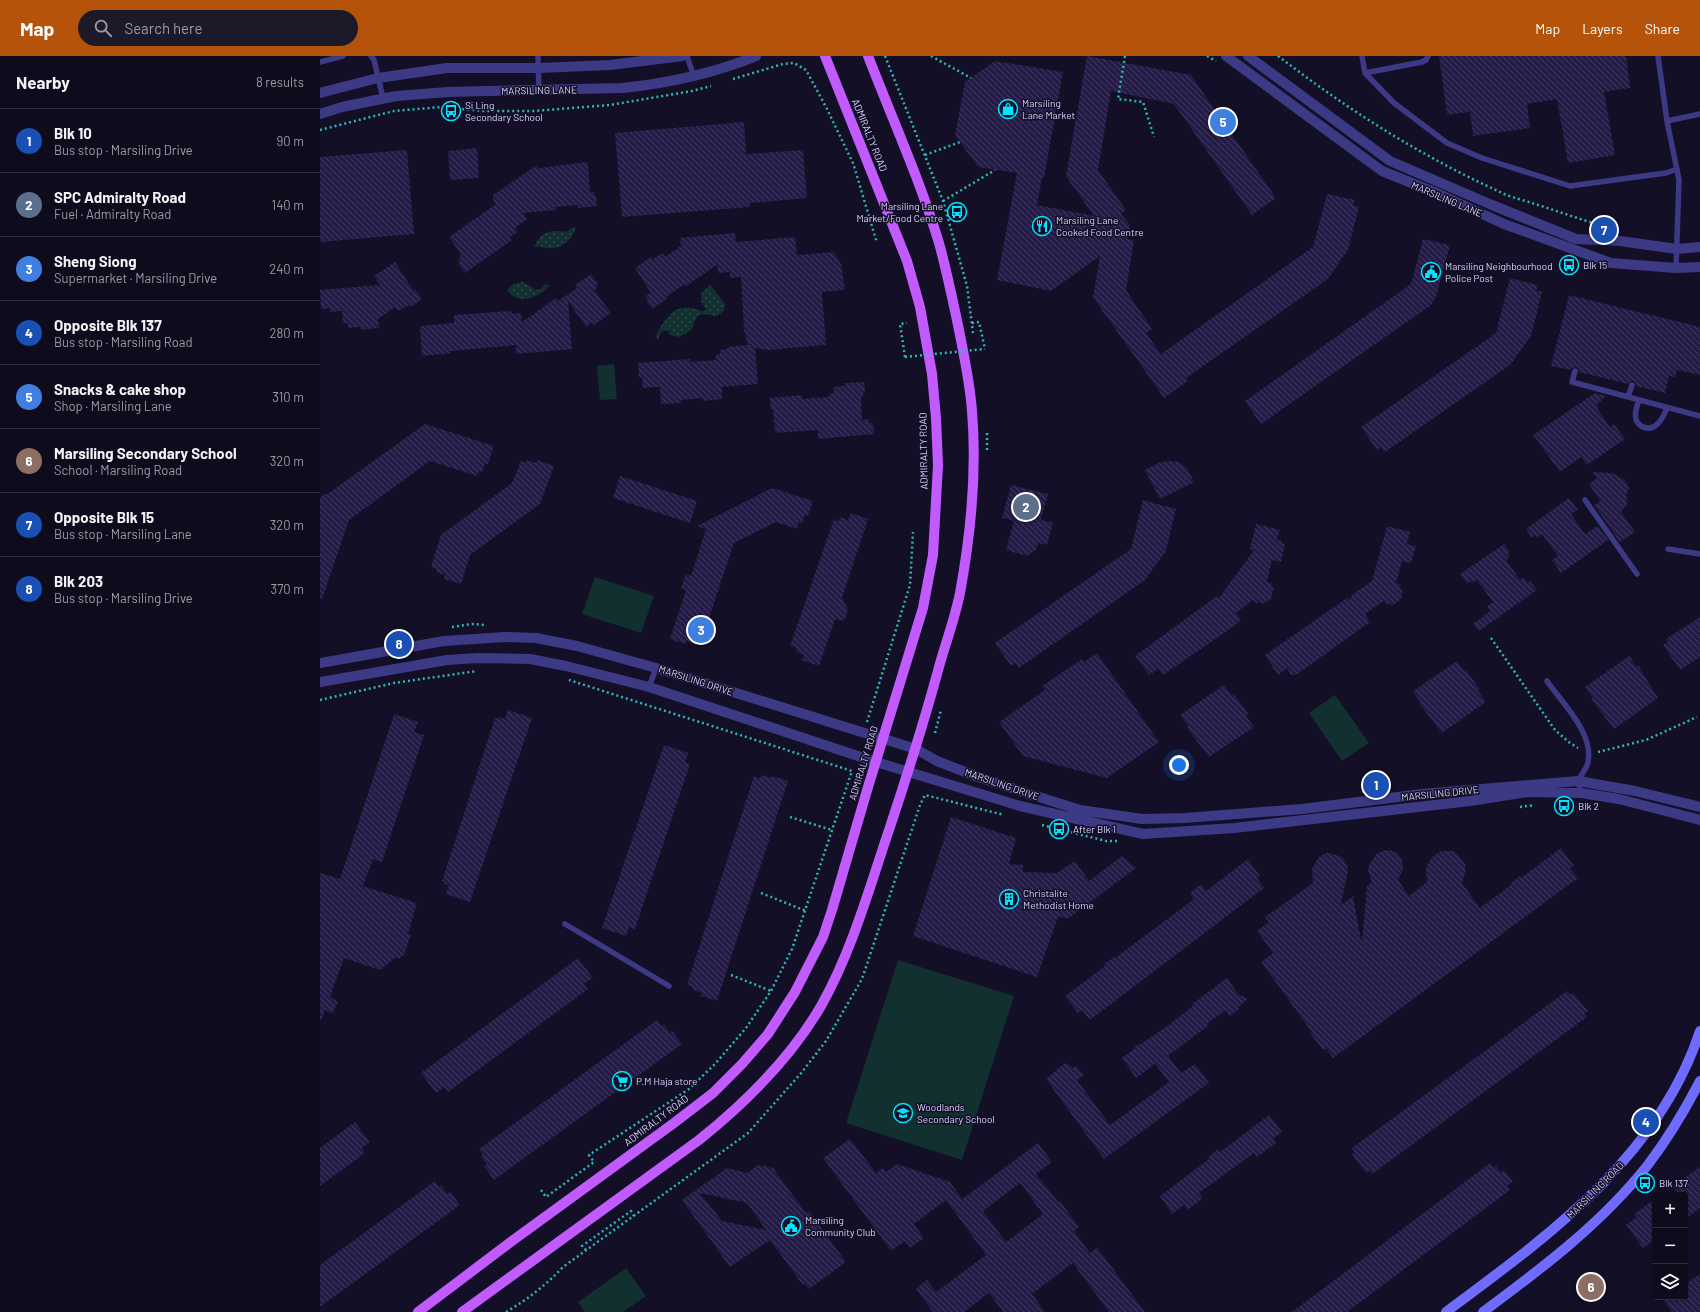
<!DOCTYPE html>
<meta charset="utf-8">
<style>
:root{--surface:#0e0b1c;--page:#1c1929;--text:#f1f3f6;--muted:#9b9ba3;--line:#2e2b3b;--accent:#b45309}
body{margin:0;font-family:Barlow,sans-serif;background:var(--page);color:var(--text)}
.controls{position:absolute;right:12px;bottom:12px;display:grid;overflow:hidden;border-radius:4px;box-shadow:0 1px 3px #0004}
.controls button{width:36px;height:36px;display:grid;place-items:center;padding:0;border:0;border-bottom:1px solid var(--line);background:var(--surface);color:var(--text);font:20px sans-serif}
.you{position:absolute;left:859px;top:709px;width:14px;height:14px;margin:-10px;border:3px solid #fff;border-radius:50%;background:#1a73e8;box-shadow:0 0 0 6px #1a73e833}
.badge{display:grid;place-items:center;width:26px;height:26px;border-radius:50%;background:var(--accent);color:#fff;font-size:13px;font-weight:700}
.pin{position:absolute;translate:-50% -50%;border:2px solid #fff;box-shadow:0 1px 4px #0006}
.list{margin:0;padding:0;list-style:none}
h2{display:flex;justify-content:space-between;align-items:center;height:52px;margin:0;padding:0 16px;font-size:17px}
h2 small{font-size:13px;font-weight:400;color:var(--muted)}
.list li{display:grid;grid-template-columns:26px 1fr auto;gap:12px;align-items:center;box-sizing:border-box;height:64px;padding:0 16px;border-top:1px solid var(--line)}
.list b{display:block;font-size:15px;white-space:nowrap}
.list p{margin:0;font-size:13px;white-space:nowrap;color:var(--muted)}
.list em{font-size:13px;font-style:normal;color:var(--muted)}
.icon{flex:none;width:22px;height:22px;fill:none;stroke:currentColor;stroke-width:2;stroke-linecap:round;stroke-linejoin:round}
.map{position:relative;flex:none;width:1380px;height:1256px;overflow:hidden}
header{display:flex;align-items:center;gap:24px;box-sizing:border-box;height:56px;padding:0 20px;background:var(--accent);color:#fff}
header strong{font-size:19px}
nav{display:flex;gap:22px;margin-inline-start:auto;font-size:14px}
.search{width:280px;height:36px;background:var(--page);display:flex;align-items:center;gap:10px;box-sizing:border-box;padding:0 14px;border-radius:22px;color:var(--muted);font-size:15px}
main{display:flex}
aside{flex:1;background:var(--surface)}
.map>svg:first-child{display:block}
.grass{fill:url(#grass-dots)}
.garden{fill:#12302f}
.building{fill:url(#building-back-hatch);fill-rule:evenodd}
.lines{fill:none;stroke-linecap:round;stroke-linejoin:round}
.path{stroke:#2fb8b0;stroke-width:2.5;stroke-dasharray:2 3;stroke-linecap:butt}
.lane{stroke:#3d3a85;stroke-width:5.5}
.street{stroke:#3d3a85;stroke-width:10}
.secondary{stroke:#6f6bff;stroke-width:10}
.primary{stroke:#c25bff;stroke-width:10}
.path-bridge{stroke:#2fb8b0;stroke-width:2.5;stroke-dasharray:2 3;stroke-linecap:butt}
.labels{text-anchor:middle;dominant-baseline:central;stroke-width:3;stroke-linejoin:round;paint-order:stroke}
.street-label{font-size:10px;fill:#d9d4ff;stroke:#130f26}
.poi-label{font-size:10px;fill:#d9d4ff;stroke:#130f26;text-anchor:start}
</style>
<header>
<strong>Map</strong>
<div class="search"><svg class="icon" aria-label="search" viewBox="0 0 24 24"><circle cx="10" cy="10" r="6"/><path d="M15 15l6 6"/></svg>Search here</div>
<nav><a>Map</a><a>Layers</a><a>Share</a></nav>
</header>
<main>
<aside>
<h2>Nearby<small>8 results</small></h2>
<ul class="list">
<li><span class="badge" style="background:#1a4fb4">1</span><div><b>Blk 10</b><p>Bus stop · Marsiling Drive</p></div><em>90 m</em></li>
<li><span class="badge" style="background:#5c6f8a">2</span><div><b>SPC Admiralty Road</b><p>Fuel · Admiralty Road</p></div><em>140 m</em></li>
<li><span class="badge" style="background:#3f7fe0">3</span><div><b>Sheng Siong</b><p>Supermarket · Marsiling Drive</p></div><em>240 m</em></li>
<li><span class="badge" style="background:#1a4fb4">4</span><div><b>Opposite Blk 137</b><p>Bus stop · Marsiling Road</p></div><em>280 m</em></li>
<li><span class="badge" style="background:#3f7fe0">5</span><div><b>Snacks &amp; cake shop</b><p>Shop · Marsiling Lane</p></div><em>310 m</em></li>
<li><span class="badge" style="background:#8d6e63">6</span><div><b>Marsiling Secondary School</b><p>School · Marsiling Road</p></div><em>320 m</em></li>
<li><span class="badge" style="background:#1a4fb4">7</span><div><b>Opposite Blk 15</b><p>Bus stop · Marsiling Lane</p></div><em>320 m</em></li>
<li><span class="badge" style="background:#1a4fb4">8</span><div><b>Blk 203</b><p>Bus stop · Marsiling Drive</p></div><em>370 m</em></li>
</ul>
</aside>
<div class="map">
<svg width="1380" height="1256" viewBox="0 0 1380 1256">
<defs>
<pattern id="grass-dots" width="8" height="8" patternUnits="userSpaceOnUse"><rect width="8" height="8" fill="#12302f"/><path d="M2 2h.1M6 6h.1" fill="none" stroke="#344d4e" stroke-width="1.8" stroke-linecap="round"/></pattern>
<pattern id="building-back-hatch" width="6" height="6" patternUnits="userSpaceOnUse"><rect width="6" height="6" fill="#241b47"/><path d="M-1 5l2 2M0 0l6 6M5-1l2 2" fill="none" stroke="#433b63"/></pattern>
</defs>
<rect width="100%" height="100%" fill="#130f26"/>
<!-- grass -->
<path class="grass" d="M256,171C252,184 241,195 227,192C222,191 219,190 214,191C222,174 230,174 247,176L251,172Z
M203,226L216,234L221,233L225,228L230,229C219,242 199,250 187,234L193,228Z
M390,229L405,248L404,255L397,260C393,260 388,258 384,258C374,259 376,266 372,272C369,277 363,279 358,281L351,279L347,274L342,275L338,283L335,281C346,260 356,244 382,255L386,254L381,245L382,236Z"/>
<!-- garden -->
<path class="garden" d="M294,308L297,343L280,344L277,310Z
M275,521L334,540L321,577L262,558Z
M1015,639L1049,687L1022,705L989,657Z
M578,904L694,940L642,1104L526,1067Z
M306,1212L326,1240L303,1256H265L258,1246Z"/>
<!-- building -->
<path class="building" d="M767,0L871,19L956,142L932,159L854,48L791,35L778,114L806,154L801,158L810,169L807,183L814,184L806,234L832,273L826,277L841,298L993,191L1007,138L1035,144L1033,149L1039,151L1028,194L1008,223L866,322L868,325L844,342L773,241L780,200L731,235L677,224L697,117L658,111L635,79L645,26L675,5L743,16L724,122H722L717,149L774,160L746,120Z
M1119,0H1306L1310,32L1284,36L1295,99L1248,107L1237,43L1207,48L1210,72L1153,80L1150,56L1127,59Z
M424,66L426,98L483,94L487,142L430,147V151L302,161L295,77Z
M157,92L159,122L130,124L128,95Z
M87,94L94,178L0,186V101Z
M268,106L270,136H274V139H276L277,150L258,152V149L235,151L236,154L203,157L207,163L195,172L198,176L190,181L192,184L145,217L138,207L140,206L138,203L141,201L139,197H140L129,181L176,148L173,144V139L217,109L218,112Z
M415,177L416,186L475,181L477,199L514,196L521,208L525,234L502,236L506,289L448,294L435,292L438,328L402,331V343L383,345V342L361,344V347L341,348L340,331L323,332L322,321L319,322L318,307L370,303V306L396,304V298H400V294L407,293V291L428,289L424,274L421,221L410,222V216L398,217L397,209L366,230L365,228L347,240L348,242L332,253L326,245L328,244L325,240L331,237L315,212L331,201L332,204L342,197L345,201L361,190L360,182Z
M1103,183L1130,189L1116,241L1111,249L941,368L925,345L1091,228Z
M75,206L93,234L95,233L102,243L91,251L90,249L78,255L75,251L58,263L59,272L40,274V271L28,272V267H23L22,255L10,256L9,252L1,253L0,234L60,229L54,220Z
M271,218L278,228L276,229L278,232L274,234L291,257L274,269L272,266L266,271L248,245L252,293L196,298V289L131,295V297L102,300L100,270L134,267V259L191,255L192,258L201,257L202,266L236,242L238,245L257,232L255,229Z
M1190,222L1218,229L1216,234L1222,236L1211,280L1190,309L1065,396L1061,391L1057,394L1041,371L1176,277Z
M1249,239L1380,271V319L1357,314L1355,321L1349,320L1345,337L1316,330L1315,326L1313,325L1310,326L1308,328L1259,316L1258,312L1256,311L1252,312L1251,314L1231,310Z
M544,326L545,337H543V341H541L542,364L549,363V367H553L554,378L498,383V374L455,377L453,354H451L450,342L482,339V343L509,341V338L514,337L513,331L525,330V327Z
M1275,337L1286,340L1277,348L1278,351L1277,352L1290,371L1294,368L1305,383L1267,409L1261,401L1240,416L1213,379Z
M105,368L174,390L168,408L165,407L162,416L159,415L157,420L110,405L29,464L2,543H0V443L4,437L6,439Z
M207,404L216,407L217,404L234,410L220,448L150,499L141,528L124,523L125,519L116,516L117,513L111,511L121,479L192,427L201,405L206,407Z
M850,405L859,406L867,412L874,426L840,443L825,414L840,406Z
M1272,416L1292,417L1305,424L1309,432L1306,439L1308,447L1301,456L1315,476L1300,486L1274,449L1280,445L1269,428L1277,422Z
M300,420L377,445L370,467L293,442Z
M691,429L728,438L721,464L733,467L727,489L718,487L716,494L707,500L686,494L694,465L682,462Z
M452,432L493,445L488,460L485,459L482,467L479,466L477,473L456,466L414,487L381,586L377,585L376,588L366,585L365,588L350,583L366,534L361,532L366,518L371,520L386,473L377,470Z
M1249,442L1258,454L1251,458L1265,478L1278,470L1288,484L1241,517L1232,504L1238,500L1222,478L1217,482L1216,479L1212,482L1206,473Z
M823,444L856,453L846,495L825,524L699,612L695,607L691,610L675,587L811,493Z
M531,457L548,463L522,542L528,553L525,563L521,565L515,563L499,610L482,604L484,599L476,596L477,592L470,590L514,463L519,465L520,461L528,464Z
M936,468L960,474L957,484L962,485L961,487L965,488L961,506L952,504L947,526L952,527L951,531H954L951,543L943,548L941,546L936,547L933,544L916,557L921,564L910,573L843,619L838,613L829,619L815,600L897,540L899,542L934,494L930,493Z
M1067,470L1090,476L1087,488L1096,490L1091,507L1082,505L1076,527L1081,529L1080,533H1083L1081,543L1072,550L1070,547L1067,549L1064,545L1045,558L1050,566L976,619H971L967,612L958,619L945,599L1027,542L1029,544L1033,538L1052,525Z
M1184,488L1190,496L1188,498L1190,501L1186,504L1200,524L1203,521L1208,527L1210,525L1217,534L1159,575L1153,568L1170,555L1167,550L1173,546L1157,524L1152,527L1150,525L1147,527L1140,518Z
M1380,561V601L1360,614L1343,589L1348,586L1346,583Z
M777,597L839,686L787,722L703,700L679,666L725,634L722,630L762,603L764,606Z
M1309,600L1317,611L1318,609L1338,642L1294,673L1271,643L1273,642L1265,631Z
M1137,605L1144,615L1146,614L1160,634L1158,635L1166,646L1122,677L1099,647L1100,646L1093,635Z
M904,629L912,639L914,638L928,658L926,660L934,671L889,701L867,672L868,670L860,659Z
M188,654L212,662L150,846L126,838L129,829L124,828L125,826L122,825L175,662L178,663L179,661L185,663Z
M74,658L98,666L94,676L104,679L62,806L53,803L43,830L97,847L88,878L91,879L84,899L78,903L76,901L60,914L24,902L10,941L18,946L12,958L5,954L1,965L0,964V817L20,823Z
M344,689L368,697L365,706L370,708L315,873L309,871L306,880L282,872Z
M441,719L451,722L452,720L468,725L397,945L381,940L382,937L372,933L373,931L367,929L434,720L440,722Z
M631,761L696,782L689,808L703,809V816L737,817L755,805L769,825L802,800L816,812L749,862L738,861L717,921L593,880Z
M1241,792L1254,810L1250,812L1258,822L1013,1002L1006,992L1003,994L990,977L992,976L941,906L953,897L937,875L949,866L945,861L993,827L992,813L998,802L1004,798L1008,797L1017,799L1023,802L1027,809L1028,815L1021,849L1033,840L1041,884H1042L1047,830L1052,826L1048,814L1049,809L1056,798L1063,795L1067,794L1072,795L1077,797L1082,803L1083,813L1078,824L1089,840L1107,826L1106,812L1112,801L1121,795H1133L1138,799L1145,808L1146,814L1142,827L1160,852L1191,829L1190,828L1200,820L1201,822Z
M928,803L940,820L937,822L944,832L770,964L762,954L758,957L745,940L785,910L784,908L794,901L795,902L874,843L870,837L881,828L886,835Z
M258,902L273,922L264,928L268,933L128,1036L124,1031L116,1037L101,1017Z
M907,922L918,938L928,943L918,951L919,953L910,960L906,954L888,967L889,969L848,1000L861,1017L875,1008L889,1027L784,1103L726,1023L745,1007L748,1008L754,1012L756,1010L764,1019L757,1024L790,1069L849,1026L835,1008L816,1022L802,1002L814,993L816,989L821,988L850,968L873,950L872,948Z
M1247,935L1250,939L1253,937L1258,944H1259L1268,955L1264,958L1267,961L1052,1118L1050,1114L1046,1117L1032,1098L1035,1096L1032,1092Z
M337,964L341,970L344,968L350,977L352,975L362,988L174,1124L164,1110L167,1109L161,1100L163,1099L159,1093Z
M949,1059L962,1076L953,1083L956,1087L937,1101L934,1097L879,1137L883,1142L867,1154L864,1149L852,1158L840,1140L889,1103L888,1101L898,1093L900,1096Z
M35,1066L50,1086L42,1092L45,1097L0,1130V1092Z
M530,1083L556,1117L563,1111L566,1116L577,1108L630,1126L642,1143L718,1087L732,1106L716,1118L738,1146L740,1145L759,1171L754,1175L770,1197L777,1191L825,1256H789L753,1207L712,1238L725,1256H683L669,1237L644,1256H613L596,1233L607,1224L616,1236L666,1199L626,1144L594,1168L604,1182L590,1192L585,1185L571,1195L503,1102ZM700,1127L723,1158L686,1186L663,1155Z
M1170,1107L1173,1111L1176,1110L1181,1117L1184,1114L1193,1125L1187,1130L1190,1134L1027,1256H972Z
M438,1109L453,1112L486,1157L489,1155L526,1206L489,1233L485,1228L483,1229L450,1184L410,1211L362,1144L407,1112L427,1117ZM380,1137L427,1147L446,1174L402,1165Z
M1380,1111V1152L1365,1163V1139H1360L1353,1130Z
M115,1125L119,1131L121,1129L127,1138L130,1136L140,1149L0,1251V1209Z
M1335,1143V1184L1323,1192L1306,1169L1317,1161L1314,1158Z
M1380,1218V1256H1352L1341,1241H1365V1228Z"/>
<g class="lines">
<!-- path -->
<path class="path" d="M565,0L623,145L647,230L653,277
M611,0L651,22
M805,0L798,43L823,46L834,81
M887,0L896,5
M958,0C1027,53 1099,99 1178,135C1189,141 1203,144 1215,148C1240,156 1265,165 1290,172
M413,23L463,8L474,7L486,14L506,51L533,107L557,187
M0,74L74,55L121,51L164,55H214L290,49L372,35L391,30
M605,99L640,86
M623,145L675,114
M652,267L659,266L665,293
M585,301L580,268L587,267
M667,377V396
M132,571L152,568L165,569
M1171,582L1235,674L1250,687L1258,692
M0,644L74,627L157,615
M547,666L590,529L593,476
M615,677L621,654
M1278,696L1326,684L1377,661
M1200,751L1215,749
M470,761L512,774
M722,769L786,785H797
M441,837L486,855
M411,919L451,935
M221,1134L226,1141L274,1106L269,1099L369,1033L395,1008L426,972L451,935L472,893L532,715L249,624
M266,1194L262,1190L311,1155L314,1160
M186,1256C208,1243 226,1229 243,1211L428,1077L482,1016L506,985L542,923L600,749L605,739L684,759"/>
<!-- lane -->
<path class="lane" d="M51,0L54,4L63,42
M218,0L219,34
M367,0L374,21
M1042,0L1045,17L1074,47L1127,87L1162,102L1250,130L1346,117L1357,113
M1338,0L1347,65L1359,124L1356,212
M0,6L23,0
M1045,17L1102,6L1106,4L1108,0
M1347,65L1380,58
M1255,315L1252,326L1380,360
M1308,341L1312,329
M1319,344C1317,350 1314,357 1316,363C1316,366 1319,368 1321,370C1335,378 1343,362 1347,352
M1265,444L1317,518
M1348,493L1380,498
M1227,625C1242,647 1274,677 1268,706C1267,712 1261,719 1258,725L1261,737
M329,631L336,612
M245,868L349,930"/>
<!-- street -->
<path class="street" d="M906,0L1062,115L1119,138L1184,168L1291,207L1356,212L1380,211
M928,0L1070,105L1172,149L1256,183L1300,185L1357,193L1380,191
M0,37L58,22L127,12H219L290,9L363,0
M0,58L22,51L76,40L128,36L302,32C350,27 392,18 436,0
M0,607L124,585L185,581L216,582L257,590L336,612L596,693L617,705L658,721L716,740L760,754L822,763L865,762L982,753L1102,738L1258,725L1315,735L1380,751
M0,626L127,604L158,602L210,603L246,610L329,631L556,706L700,750L823,778L914,772L1150,745L1208,736L1261,737L1299,743L1380,764"/>
<!-- secondary -->
<path class="secondary" d="M1126,1256C1228,1180 1339,1101 1380,975
M1163,1256C1221,1213 1281,1168 1327,1110C1347,1084 1365,1054 1380,1025"/>
<!-- primary -->
<path class="primary" d="M98,1256L192,1185L354,1067L393,1037L422,1008L448,978L475,936L503,881L512,854L548,731L603,552L613,499L618,409L616,362L612,318L600,251L587,205L505,0
M142,1256L379,1084C425,1047 471,1002 501,950C532,895 549,833 569,774C587,720 604,666 619,611C626,586 635,562 640,537C651,477 657,415 652,355C650,327 644,300 639,274C633,245 627,216 619,187C600,124 572,62 548,0"/>
<!-- path-bridge -->
<path class="path-bridge" d="M585,301L665,293"/>
</g>
<!-- icons -->
<defs>
<g id="shop-ring" transform="scale(1)"><circle r="9.5" fill="#130f26" stroke="#00e5ff" stroke-width="1.5"/><path d="M-5-2.5h2.3a2.7 3.5 0 0 1 5.4 0H5L5.5 6h-11ZM-1.5-2.5h3a1.5 2.3 0 0 0-3 0Z" fill="#00e5ff"/></g>
<g id="bus-ring" transform="scale(1)"><circle r="9.5" fill="#130f26" stroke="#00e5ff" stroke-width="1.5"/><path d="M-5-6H5V4H4V6H2V4H-2V6H-4V4H-5ZM-3.5-4V0h7V-4ZM-3.5 1.2v1.5H-2V1.2ZM2 1.2v1.5H3.5V1.2Z" fill="#00e5ff"/></g>
<g id="restaurant-ring" transform="scale(1)"><circle r="9.5" fill="#130f26" stroke="#00e5ff" stroke-width="1.5"/><path d="M-5-6h1v4h1v-4h1v4h1v-4h1v5L-1.5 .5V6h-2V.5L-5-1ZM5-6V6H3V1.5H1.5Q1.5-4 5-6Z" fill="#00e5ff"/></g>
<g id="civic-ring" transform="scale(1)"><circle r="9.5" fill="#130f26" stroke="#00e5ff" stroke-width="1.5"/><path d="M-.6-6.5H3V-4.5H.6V-3L4-1V1h2V6H-6V1h2V-1L-.6-3ZM-1.2 2.5V6h2.4V2.5Z" fill="#00e5ff"/></g>
<g id="building-ring" transform="scale(1)"><circle r="9.5" fill="#130f26" stroke="#00e5ff" stroke-width="1.5"/><path d="M-4-6H4V6H1V3H-1V6H-4ZM-2.5-4.3h1.7v1.8h-1.7ZM.8-4.3h1.7v1.8H.8ZM-2.5-1h1.7V.8h-1.7ZM.8-1h1.7V.8H.8Z" fill="#00e5ff"/></g>
<g id="supermarket-ring" transform="scale(1)"><circle r="9.5" fill="#130f26" stroke="#00e5ff" stroke-width="1.5"/><path d="M-6-5.5h2.5l.6 2H6L4.5 2H-2.5L-4.4-4H-6ZM-1.5 3.2a1.3 1.3 0 1 0 .1 0ZM3 3.2a1.3 1.3 0 1 0 .1 0Z" fill="#00e5ff"/></g>
<g id="school-ring" transform="scale(1)"><circle r="9.5" fill="#130f26" stroke="#00e5ff" stroke-width="1.5"/><path d="M0-5L7-2L0 1L-7-2ZM-4 1L0 2.5L4 1V4Q0 6-4 4Z" fill="#00e5ff"/></g>
</defs>
<g fill-rule="evenodd">
<use href="#shop-ring" x="688" y="53"/>
<use href="#bus-ring" x="131" y="55"/>
<use href="#bus-ring" x="637" y="156"/>
<use href="#restaurant-ring" x="722" y="170"/>
<use href="#bus-ring" x="1249" y="209"/>
<use href="#civic-ring" x="1111" y="216"/>
<use href="#bus-ring" x="1244" y="750"/>
<use href="#bus-ring" x="739" y="773"/>
<use href="#building-ring" x="689" y="843"/>
<use href="#supermarket-ring" x="302" y="1025"/>
<use href="#school-ring" x="583" y="1057"/>
<use href="#bus-ring" x="1325" y="1127"/>
<use href="#civic-ring" x="471" y="1170"/>
</g>
<g class="labels">
<!-- street labels -->
<g class="street-label">
<text transform="translate(219 34) rotate(-1)">MARSILING LANE</text>
<text transform="translate(550 79) rotate(68)">ADMIRALTY ROAD</text>
<text transform="translate(1127 143) rotate(23)">MARSILING LANE</text>
<text transform="translate(603 395) rotate(-91)">ADMIRALTY ROAD</text>
<text transform="translate(376 624) rotate(18)">MARSILING DRIVE</text>
<text transform="translate(543 707) rotate(-73)">ADMIRALTY ROAD</text>
<text transform="translate(682 728) rotate(19)">MARSILING DRIVE</text>
<text transform="translate(1120 737) rotate(-6)">MARSILING DRIVE</text>
<text transform="translate(336 1064) rotate(-37)">ADMIRALTY ROAD</text>
<text transform="translate(1275 1134) rotate(-45)">MARSILING ROAD</text>
</g>
<!-- poi labels -->
<g class="poi-label">
<text x="702" y="47">Marsiling<tspan x="702" dy="12">Lane Market</tspan></text>
<text x="145" y="49">Si Ling<tspan x="145" dy="12">Secondary School</tspan></text>
<text x="623" y="150" text-anchor="end">Marsiling Lane<tspan x="623" dy="12">Market/Food Centre</tspan></text>
<text x="736" y="164">Marsiling Lane<tspan x="736" dy="12">Cooked Food Centre</tspan></text>
<text x="1263" y="209">Blk 15</text>
<text x="1125" y="210">Marsiling Neighbourhood<tspan x="1125" dy="12">Police Post</tspan></text>
<text x="1258" y="750">Blk 2</text>
<text x="753" y="773">After Blk 1</text>
<text x="703" y="837">Christalite<tspan x="703" dy="12">Methodist Home</tspan></text>
<text x="316" y="1025">P.M Haja store</text>
<text x="597" y="1051">Woodlands<tspan x="597" dy="12">Secondary School</tspan></text>
<text x="1339" y="1127">Blk 137</text>
<text x="485" y="1164">Marsiling<tspan x="485" dy="12">Community Club</tspan></text>
</g>
</g>
</svg>
<div class="controls">
<button>+</button>
<button>−</button>
<button><svg class="icon" aria-label="layers" viewBox="0 0 24 24"><path d="M12 4l9 5-9 5-9-5zM3 14l9 5 9-5"/></svg></button>
</div>
<div class="you"></div>
<div class="pin badge" style="left:1056px;top:729px;background:#1a4fb4">1</div>
<div class="pin badge" style="left:706px;top:451px;background:#5c6f8a">2</div>
<div class="pin badge" style="left:381px;top:574px;background:#3f7fe0">3</div>
<div class="pin badge" style="left:1326px;top:1066px;background:#1a4fb4">4</div>
<div class="pin badge" style="left:903px;top:66px;background:#3f7fe0">5</div>
<div class="pin badge" style="left:1271px;top:1231px;background:#8d6e63">6</div>
<div class="pin badge" style="left:1284px;top:174px;background:#1a4fb4">7</div>
<div class="pin badge" style="left:79px;top:588px;background:#1a4fb4">8</div>
</div>
</main>
